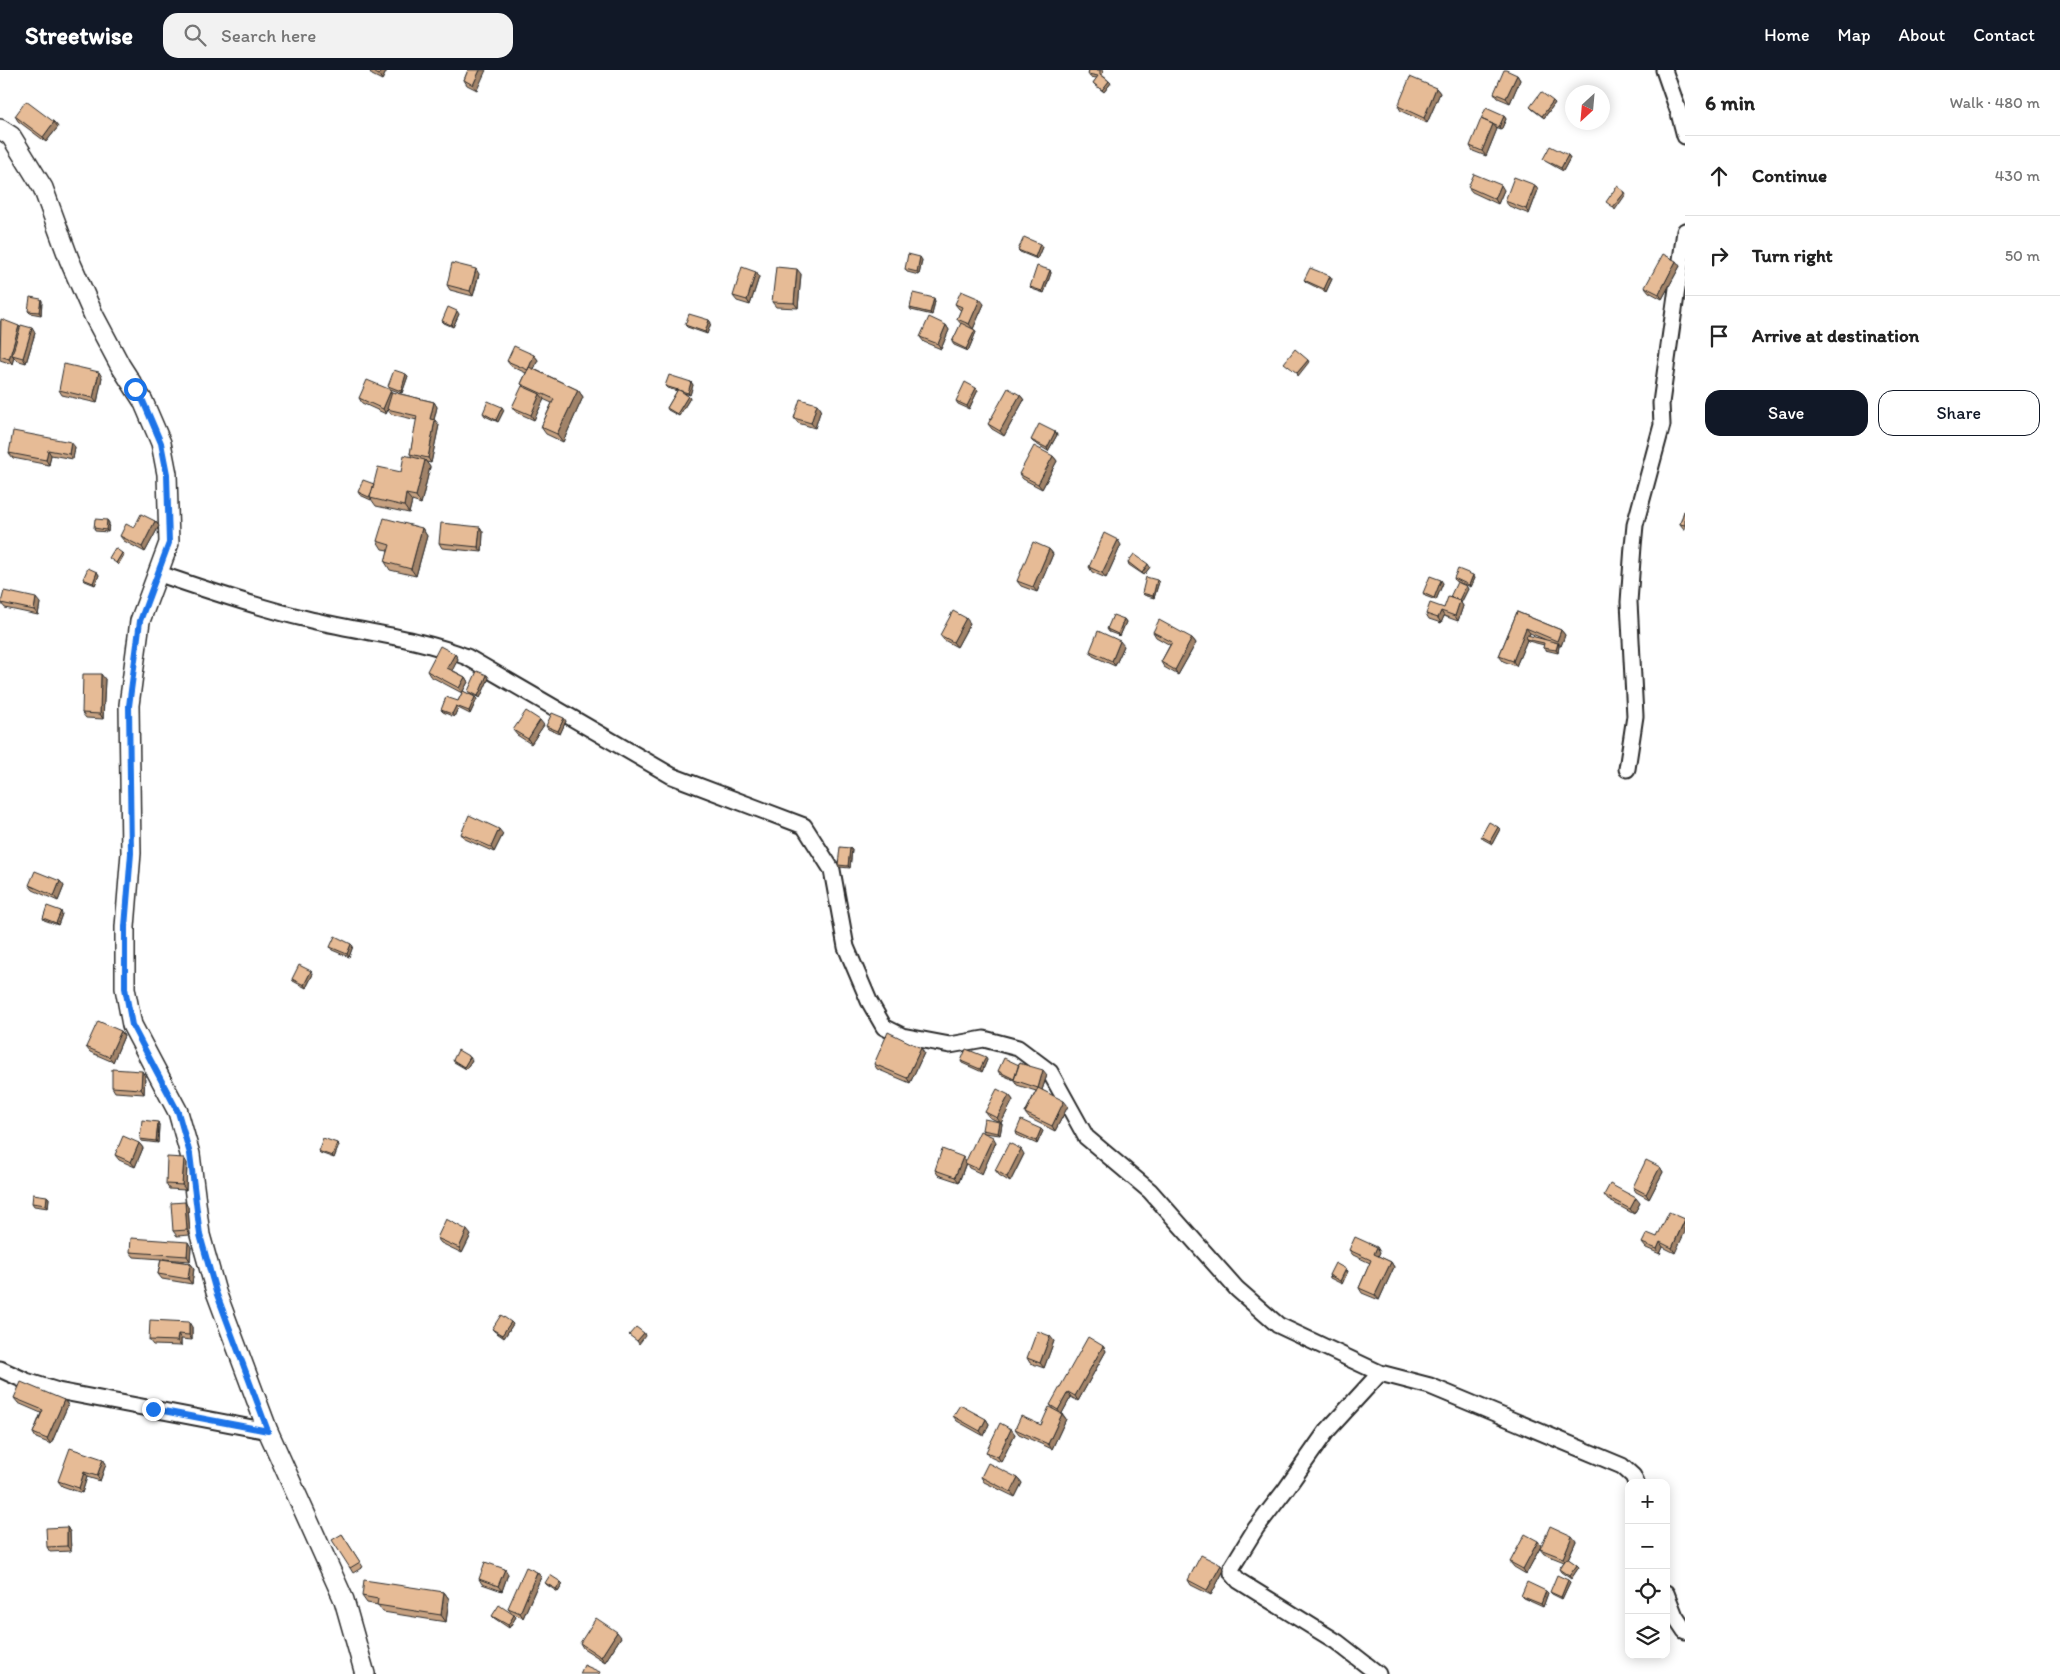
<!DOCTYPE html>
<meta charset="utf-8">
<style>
:root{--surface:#fff;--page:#f2f2f2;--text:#222;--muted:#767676;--line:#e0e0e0;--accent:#111827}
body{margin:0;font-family:Itim,sans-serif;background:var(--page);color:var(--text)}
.controls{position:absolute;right:15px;bottom:15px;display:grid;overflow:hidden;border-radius:10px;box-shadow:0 2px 12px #0003}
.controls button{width:45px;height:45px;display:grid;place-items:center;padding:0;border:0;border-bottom:1px solid var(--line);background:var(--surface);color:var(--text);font:25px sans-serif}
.compass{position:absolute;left:1565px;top:15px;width:45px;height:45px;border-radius:50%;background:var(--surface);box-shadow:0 2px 12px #0003;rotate:206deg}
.stop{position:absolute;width:15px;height:15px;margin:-11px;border:4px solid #1a73e8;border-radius:50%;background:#fff}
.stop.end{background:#1a73e8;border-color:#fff;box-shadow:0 1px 5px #0008}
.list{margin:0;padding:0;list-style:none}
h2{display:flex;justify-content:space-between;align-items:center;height:65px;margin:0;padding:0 20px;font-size:21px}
h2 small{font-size:16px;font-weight:400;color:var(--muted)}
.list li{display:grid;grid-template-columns:32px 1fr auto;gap:15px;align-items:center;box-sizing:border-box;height:80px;padding:0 20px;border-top:1px solid var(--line)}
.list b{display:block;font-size:19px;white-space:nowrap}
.list em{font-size:16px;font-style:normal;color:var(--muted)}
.actions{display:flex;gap:10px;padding:15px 20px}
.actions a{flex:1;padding:11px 0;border:1px solid var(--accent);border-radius:15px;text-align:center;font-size:18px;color:var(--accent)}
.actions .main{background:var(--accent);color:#fff}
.icon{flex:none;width:28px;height:28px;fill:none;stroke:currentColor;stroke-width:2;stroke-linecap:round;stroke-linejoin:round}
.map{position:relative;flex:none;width:1685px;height:1604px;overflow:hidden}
header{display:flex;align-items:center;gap:30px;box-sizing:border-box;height:70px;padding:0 25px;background:var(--accent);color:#fff}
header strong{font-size:24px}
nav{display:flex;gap:28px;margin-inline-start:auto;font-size:18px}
.search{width:350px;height:45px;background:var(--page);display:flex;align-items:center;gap:12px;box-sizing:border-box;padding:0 18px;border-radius:15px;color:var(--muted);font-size:19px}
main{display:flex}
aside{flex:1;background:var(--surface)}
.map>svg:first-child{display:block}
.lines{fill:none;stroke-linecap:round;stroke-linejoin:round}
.minor-casing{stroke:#2b2b2b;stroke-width:19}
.tertiary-casing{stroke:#2b2b2b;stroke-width:22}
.minor{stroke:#fff;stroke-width:15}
.tertiary{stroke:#fff;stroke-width:19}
.wall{fill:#c6a181;stroke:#2b2b2b;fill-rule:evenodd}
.shaded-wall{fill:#a18369;stroke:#2b2b2b}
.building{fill:#e6bb96;stroke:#2b2b2b}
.route{stroke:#1a73e8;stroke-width:6}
</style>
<header>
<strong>Streetwise</strong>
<div class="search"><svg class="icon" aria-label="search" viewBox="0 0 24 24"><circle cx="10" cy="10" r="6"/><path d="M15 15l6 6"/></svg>Search here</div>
<nav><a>Home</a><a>Map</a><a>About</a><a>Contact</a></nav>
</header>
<main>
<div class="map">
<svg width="1685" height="1604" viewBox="0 0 1685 1604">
<rect width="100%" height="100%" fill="#fff"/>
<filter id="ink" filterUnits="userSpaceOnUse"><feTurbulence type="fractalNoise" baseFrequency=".02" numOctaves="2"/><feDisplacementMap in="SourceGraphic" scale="10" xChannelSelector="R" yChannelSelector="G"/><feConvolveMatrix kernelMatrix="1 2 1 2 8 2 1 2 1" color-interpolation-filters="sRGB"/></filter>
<g filter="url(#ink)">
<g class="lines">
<!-- minor casing -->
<g class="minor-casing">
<path id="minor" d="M1664,0L1679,43L1685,66
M157,503C206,520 256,537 307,549C361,562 415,567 467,587L672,706L804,756L832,800L846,877L869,931L884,957L902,966L950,975L984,969L1018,978L1050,1002L1086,1067L1150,1121L1237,1219L1278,1255L1380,1303L1430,1316L1622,1396L1633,1406L1636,1413
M1627,699L1635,646L1629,532L1633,476L1635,455L1662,355L1661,333L1685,161
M0,1299L26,1311L58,1321L268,1361
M1666,1523L1675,1546L1685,1561
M1378,1604L1337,1572L1239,1511L1232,1503V1497L1256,1458L1286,1419L1326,1362L1380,1303"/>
</g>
<!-- tertiary casing -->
<g class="tertiary-casing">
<path id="tertiary" d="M0,59L11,66L43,118L69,189L94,246L120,295L143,331L161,373L167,404L169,473L140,551L129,635L131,783L125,857V918L132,955L178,1042L190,1084L200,1165L216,1222L268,1361L344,1530L365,1604"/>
</g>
<!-- minor -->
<use href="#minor" class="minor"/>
<!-- tertiary -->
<use href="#tertiary" class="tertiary"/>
</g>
<!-- wall -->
<path class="wall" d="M369,0H387L382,10L372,5Z
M468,0L477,20L467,15L464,10Z
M1089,0H1103L1102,5L1109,11L1111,13L1104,22L1095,15L1093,13L1097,8L1090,7L1088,4Z
M1517,5L1520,10L1510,33L1498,28L1494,23Z
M1436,18L1440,23L1427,53L1401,41L1398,36Z
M1555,33L1544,48L1532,39L1530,37Z
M15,46L54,52L58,57L46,72L18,51Z
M1504,46L1506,49L1501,60L1496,58L1497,59L1486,86L1473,81L1470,76Z
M1568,85L1570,88L1563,101L1545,91L1543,89Z
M1468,117L1504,120L1498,134L1472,122Z
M1538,120L1529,144L1509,136L1505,131Z
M1042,177L1037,189L1020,182L1018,180Z
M922,190L919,205L907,202L905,199Z
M1680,196L1662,229L1649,222L1645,217Z
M1050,200L1051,203L1044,223L1032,219L1030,217Z
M756,202L759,207L750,235L737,231L733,226Z
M479,204L473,226L450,220L447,215Z
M801,204L798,238L776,237L772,232Z
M1330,206L1332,209L1326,222L1306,212L1304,210Z
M41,229L42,231L41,245L30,243L28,241Z
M935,231L932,245L911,240L910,238Z
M955,234H984L973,259L976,262L968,281L954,275L952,272L961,254L957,249L961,240L959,239Z
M459,244L453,257L444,253L442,251Z
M709,250L711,253L707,264L687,257L685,255Z
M0,251L20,257L35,263L26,293L16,290L14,287L12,294L0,290Z
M946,255L949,260L941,279L924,272L920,267Z
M534,285L538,290L534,299L578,320L583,327L563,372L546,364L541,357L552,333L543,329H544L534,350L516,342L512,337L524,317L521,314L526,303L511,296L507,291Z
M406,304L408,306L402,323L390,319L388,316Z
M102,307L97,333L62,325L59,320Z
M691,312L693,315L690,325L684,323L690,328L679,346L668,340L667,338L677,321L667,318L665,316Z
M976,318L978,320L969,339L958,334L956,331Z
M392,322L434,332L437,337L434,350L439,355L431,393L426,392L430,397L421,434L412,431L409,443L376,436L371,429V430L360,425L358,422L401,402L412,387L410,384L417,350L391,344L388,340L386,344L362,333L359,328Z
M1020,325L1024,330L1004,366L992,359L988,354Z
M821,339L815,358L798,353L794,348Z
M504,340L498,352L485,346L483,343Z
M1055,362L1057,365L1048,381L1033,372L1031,370Z
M75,377L73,389L51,385L49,395L13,388L9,383Z
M1053,386L1057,391L1042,419L1023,409L1019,404Z
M1685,438V459H1684L1680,454Z
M107,450L109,453L108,462L95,461L94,458Z
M155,451L159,456L145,482L124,471L120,466L134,458Z
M480,457L483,462L482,482L442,478L439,473Z
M422,458L427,466L416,506L390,500L385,492L388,480L382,479L377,471Z
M1121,475L1106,508L1092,502L1089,497Z
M1049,479L1053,484L1037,522L1021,516L1017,511Z
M1128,492L1150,497L1144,505L1129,495Z
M97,502L99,505L95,515L85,511L83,509Z
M1454,508H1475L1471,517L1455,511Z
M1159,512L1154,528L1144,525L1142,523Z
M1443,513L1436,530L1425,526L1423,523Z
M1466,516L1468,519L1461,533L1463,536L1458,551L1444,546L1441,553L1429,549L1426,544L1444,538L1451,528L1450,527Z
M1,533H40L38,545L5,538Z
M1517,542L1561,560L1565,565L1561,576H1559L1558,583L1545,580L1543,578L1544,575L1528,571L1527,570L1516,596L1503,591L1499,586ZM1530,563L1546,570L1529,566Z
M1124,549L1126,552L1120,566L1109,562L1107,559Z
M970,553L957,577L944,570L940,565Z
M1153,562L1192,568L1196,573L1178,605L1164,597L1161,592L1170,575L1156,567Z
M1124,576L1115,596L1093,586L1090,581Z
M455,584L458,589L452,600L465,607L468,612L463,621L477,629L470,644L458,638L454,647L443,642L441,640L458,631L462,623L430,606L427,601Z
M487,605L489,608L480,628L470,624L468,621Z
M105,609L103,649L86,648L82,643Z
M566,651L560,664L548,659L546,656Z
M544,655L531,674L517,665L513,660Z
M1498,757L1500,759L1492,774L1483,769L1481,766Z
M461,764H503L494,782L465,769Z
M852,780L850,798L839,797L838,795Z
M60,811L64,816L58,831L33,820L29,815Z
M62,844L58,855L44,850L43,848Z
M351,874L353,876L349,887L332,880L330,877Z
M313,904L306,918L293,911L292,909Z
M121,961L124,966L113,992L90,982L86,977Z
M924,983L910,1013L877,999L874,994Z
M453,990H472L466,999L454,992Z
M987,990L982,1002L962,993L961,991Z
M1019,995L1047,1005L1042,1020L1068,1036L1055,1061L1029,1048L1025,1043L1036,1021L1017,1015L1014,1010L1000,1004L998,1001Z
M145,1006L144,1024L115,1022L112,1017Z
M1009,1025L1013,1030L1001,1053L1002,1054L1000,1065L984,1063L982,1060L997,1051L989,1047L985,1042Z
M158,1052L159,1055L158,1073L141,1071L140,1069Z
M1041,1059L1043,1061L1037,1074L1017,1065L1016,1062Z
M996,1072L982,1104L969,1098L966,1093L959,1112L938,1105L935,1100L966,1092Z
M139,1073L143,1078L135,1097L119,1090L115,1085Z
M337,1073L339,1075L334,1088L320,1083L318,1081Z
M1024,1084L1010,1112L999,1105L995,1100Z
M187,1093L186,1120L169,1119L166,1114Z
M1660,1097L1663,1102L1649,1129L1636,1122L1633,1117Z
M1604,1125L1640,1133L1634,1144L1608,1130Z
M49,1128L48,1138L34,1136L32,1133Z
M188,1137L190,1165L177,1166L173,1161Z
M1685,1149L1675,1183L1663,1177L1660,1184L1646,1178L1642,1173L1657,1167Z
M471,1165L462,1183L441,1173L437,1168Z
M191,1177L190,1191L163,1189L190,1193L194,1198L192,1214L162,1209L158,1204L161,1189L134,1187L130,1182Z
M1349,1180L1380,1182L1378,1186L1391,1192L1394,1197L1379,1230L1362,1223L1359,1218L1370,1193L1353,1185Z
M1348,1201L1342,1214L1330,1208L1329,1205Z
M511,1252L513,1254L504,1268L494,1261L492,1259Z
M192,1257V1270L181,1269V1276L153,1275L149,1270Z
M1054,1271L1044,1298L1030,1293L1027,1288Z
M1103,1276L1106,1281L1078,1331L1071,1327L1062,1343L1066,1349L1052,1379L1019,1364L1015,1359L1041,1355L1053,1339L1050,1335Z
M14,1328L64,1330L68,1335L51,1374L36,1368L33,1363L41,1343L18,1333Z
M953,1346L986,1349L989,1354L984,1366L957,1351Z
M1015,1364L1001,1392L990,1387L986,1382Z
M103,1389L106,1394L100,1411L87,1407L82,1423L62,1416L58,1411Z
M981,1407L1018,1408L1022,1413L1015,1427L984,1412Z
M67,1457L70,1462L71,1481L50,1482L47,1477Z
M342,1464L363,1497L353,1503L350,1498Z
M1538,1471L1541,1476L1526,1504L1514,1497L1510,1492Z
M1576,1471L1568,1489L1579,1497L1571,1509L1561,1502L1559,1499L1564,1492L1544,1484L1540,1479Z
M1224,1500L1211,1525L1191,1515L1188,1510Z
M537,1502L541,1507L523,1548L512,1543L508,1538Z
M508,1504L502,1521L482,1514L479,1509Z
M1570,1512L1562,1529L1552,1524L1550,1522Z
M545,1513L563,1514L558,1522L547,1515Z
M1546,1521L1548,1523L1543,1537L1523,1528L1521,1526Z
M444,1522L449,1529L446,1552L383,1542L378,1535L367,1533L362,1526Z
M514,1545L516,1547L509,1558L494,1548L492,1546Z
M621,1567L605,1592L583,1578L580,1573Z"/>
<!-- shaded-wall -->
<path class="shaded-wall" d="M381,0H387L382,10L379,5Z
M480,0H486L477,20L473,15Z
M1517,5L1520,10L1510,33L1506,28Z
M1109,11L1111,13L1104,22L1102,20Z
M1436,18L1440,23L1427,53L1424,48Z
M1553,31L1555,33L1544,48L1542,46Z
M1504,46L1506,49L1501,60L1499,57Z
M54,52L58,57L46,72L43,67Z
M1493,54L1497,59L1486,86L1482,81Z
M1568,85L1570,88L1563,101L1561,98Z
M1501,115L1504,120L1498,134L1495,129Z
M1535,115L1538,120L1529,144L1526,139Z
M1625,122L1626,124L1615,140L1613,137Z
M1040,174L1042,177L1037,189L1035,187Z
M920,187L922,190L919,205L917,202Z
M1676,191L1680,196L1662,229L1659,224Z
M476,199L479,204L473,226L470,221Z
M797,199L801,204L798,238L794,233Z
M1050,200L1051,203L1044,223L1042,221Z
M756,202L759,207L750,235L747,230Z
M1330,206L1332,209L1326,222L1324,219Z
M934,228L935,231L932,245L930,243Z
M41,229L42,231L41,245L39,242Z
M980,229L984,234L973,259L969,254Z
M457,241L459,244L453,257L451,255Z
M709,250L711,253L707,264L705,262Z
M946,255L949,260L941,279L938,274Z
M19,256L23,261L12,285L14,287L12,294L9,289Z
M32,258L35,263L26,293L23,288Z
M975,260L976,262L968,281L966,279Z
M534,285L538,290L531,305L528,300Z
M1308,290L1309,292L1298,306L1297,303Z
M99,302L102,307L97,333L93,328Z
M406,304L408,306L402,323L401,321Z
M691,312L693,315L690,325L688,323Z
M976,318L978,320L969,339L967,336Z
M391,320L394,325L386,344L383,339Z
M578,320L583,327L563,372L557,364Z
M540,324L544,329L534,350L531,345Z
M1020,325L1024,330L1004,366L1000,361Z
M688,326L690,328L679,346L677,344Z
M434,332L437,337L433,354L430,349Z
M817,334L821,339L815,358L811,353Z
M502,337L504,340L498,352L496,350Z
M435,350L439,355L431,393L428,388Z
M1055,362L1057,365L1048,381L1047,378Z
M71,372L75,377L73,389L69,384Z
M48,380L51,385L49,395L46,390Z
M1053,386L1057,391L1042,419L1038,414Z
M425,390L430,397L421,434L416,426Z
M406,424L412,431L409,443L404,436Z
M107,450L109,453L108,462L106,460Z
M155,451L159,456L145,482L142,477Z
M480,457L483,462L482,482L478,477Z
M422,458L427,466L416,506L411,499Z
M1118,470L1121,475L1106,508L1102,503Z
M1049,479L1053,484L1037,522L1033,517Z
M122,483L124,485L118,495L116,493Z
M1148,494L1150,497L1144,505L1142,503Z
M97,502L99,505L95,515L93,513Z
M1473,505L1475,508L1471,517L1469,515Z
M1157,510L1159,512L1154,528L1153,526Z
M1441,510L1443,513L1436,530L1434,528Z
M1466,516L1468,519L1461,533L1459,530Z
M36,528L40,533L38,545L34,540Z
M1460,531L1463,536L1458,551L1455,546Z
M1441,541L1444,546L1441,553L1438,548Z
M966,548L970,553L957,577L953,572Z
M1124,549L1126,552L1120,566L1118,564Z
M1526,558L1530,563L1527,569H1526L1527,570L1516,596L1513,591Z
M1561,560L1565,565L1561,576L1557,571Z
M1192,568L1196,573L1178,605L1175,600Z
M1120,571L1124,576L1115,596L1112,591Z
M1558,573L1559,576L1558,583L1556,580Z
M455,584L458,589L451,603L447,598Z
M101,604L105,609L103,649L100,644Z
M487,605L489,608L480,628L478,626Z
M465,607L468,612L462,623L459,618Z
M475,627L477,629L470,644L469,641Z
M456,636L458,638L454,647L452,644Z
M564,648L566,651L560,664L558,661Z
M540,650L544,655L531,674L528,669Z
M1498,757L1500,759L1492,774L1490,771Z
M499,759L503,764L494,782L491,777Z
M850,778L852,780L850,798L848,796Z
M60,811L64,816L58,831L54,826Z
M61,841L62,844L58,855L56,853Z
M351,874L353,876L349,887L347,884Z
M311,901L313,904L306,918L304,915Z
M121,961L124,966L113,992L109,987Z
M921,978L924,983L910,1013L907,1008Z
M470,987L472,990L466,999L464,997Z
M986,987L987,990L982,1002L980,999Z
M1043,1000L1047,1005L1041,1023L1038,1018Z
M142,1001L145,1006L144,1024L141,1019Z
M1009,1025L1013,1030L1001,1053L1002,1054L1000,1065L998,1063L1000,1052L997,1048Z
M1064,1031L1068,1036L1055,1061L1052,1056Z
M158,1052L159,1055L158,1073L156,1071Z
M1041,1059L1043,1061L1037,1074L1036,1071Z
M993,1067L996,1072L982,1104L978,1099Z
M139,1073L143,1078L135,1097L131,1092Z
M337,1073L339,1075L334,1088L332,1086Z
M1021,1079L1024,1084L1010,1112L1007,1107Z
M963,1087L966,1092L959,1112L955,1107Z
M184,1088L187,1093L186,1120L182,1115Z
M1660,1097L1663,1102L1649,1129L1646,1124Z
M47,1126L49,1128L48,1138L46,1135Z
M1636,1128L1640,1133L1634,1144L1630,1139Z
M185,1132L188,1137L190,1165L187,1160Z
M1685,1150V1162L1675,1183L1672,1178Z
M467,1160L471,1165L462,1183L459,1178Z
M188,1172L191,1177L190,1191L187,1186Z
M1660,1172L1663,1177L1660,1184L1657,1179Z
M1377,1177L1380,1182L1377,1189L1374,1184Z
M1391,1192L1394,1197L1379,1230L1375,1225Z
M190,1193L194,1198L192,1214L188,1209Z
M1346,1199L1348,1201L1342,1214L1340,1211Z
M189,1252L192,1257V1270L189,1265Z
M511,1252L513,1254L504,1268L502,1265Z
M644,1263L645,1266L639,1274L637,1271Z
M178,1264L181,1269V1276L177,1271Z
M1050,1266L1054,1271L1044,1298L1040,1293Z
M1103,1276L1106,1281L1078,1331L1075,1326Z
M1068,1322L1071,1327L1061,1345L1058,1340Z
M64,1330L68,1335L51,1374L47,1369Z
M1062,1344L1066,1349L1052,1379L1048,1374Z
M986,1349L989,1354L984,1366L980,1361Z
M1011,1359L1015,1364L1001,1392L998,1387Z
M103,1389L106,1394L100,1411L97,1406Z
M84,1402L87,1407L82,1423L79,1418Z
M1018,1408L1022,1413L1015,1427L1011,1422Z
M67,1457L70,1462L71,1481L67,1476Z
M1572,1466L1576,1471L1566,1493L1563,1488Z
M1538,1471L1541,1476L1526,1504L1523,1499Z
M1221,1495L1224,1500L1211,1525L1207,1520Z
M1577,1495L1579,1497L1571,1509L1569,1506Z
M505,1499L508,1504L502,1521L498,1516Z
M537,1502L541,1507L523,1548L520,1543Z
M1568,1510L1570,1512L1562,1529L1561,1527Z
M561,1512L563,1514L558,1522L556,1519Z
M1546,1521L1548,1523L1543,1537L1541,1534Z
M444,1522L449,1529L446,1552L441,1545Z
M514,1545L516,1547L509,1558L508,1555Z
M617,1562L621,1567L605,1592L601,1587Z"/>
<!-- building -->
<path class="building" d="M369,0H381L379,5Z
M468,0H480L473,15L464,10Z
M1089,0H1100V4L1109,11L1102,20L1093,13L1098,6L1088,4Z
M1504,0H1506L1517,5L1506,28L1494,23Z
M1410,7L1436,18L1424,48L1398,36Z
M1541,22L1553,31L1542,46L1530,37Z
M26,31L54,52L43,67L15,46Z
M1486,38L1504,46L1499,57L1481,49Z
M1481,49L1493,54L1482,81L1470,76Z
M1550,76L1568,85L1561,98L1543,89Z
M1474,104L1501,115L1495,129L1468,117Z
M1514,107L1535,115L1526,139L1505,131Z
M1617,116L1625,122L1613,137L1606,132Z
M1024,167L1040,174L1035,187L1018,180Z
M908,184L920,187L917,202L905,199Z
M1663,184L1676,191L1659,224L1645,217Z
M452,193L476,199L470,221L447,215Z
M1037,196L1050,200L1042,221L1030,217Z
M742,197L756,202L747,230L733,226Z
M776,197L797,199L794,233L772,232Z
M1310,198L1330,206L1324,219L1304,210Z
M961,221L980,229L969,254L957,249L962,237L955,234Z
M913,223L934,228L930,243L910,238Z
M30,227L41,229L39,242L28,241Z
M448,237L457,241L451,255L442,251Z
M689,244L709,250L705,262L685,255Z
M929,247L946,255L938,274L920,267Z
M1,249L19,256L9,289L0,286Z
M961,253L975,260L966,279L952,272Z
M21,255L32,258L23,288L12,285Z
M514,276L534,285L528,300L507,291Z
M1295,279L1308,290L1297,303L1284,293Z
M64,294L99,302L93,328L59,320Z
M529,297L578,320L557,364L541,357L554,329L521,314Z
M394,300L406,304L401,321L388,316Z
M669,305L691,312L688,323L665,316Z
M367,310L391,320L383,339L359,328Z
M965,312L976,318L967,336L956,331Z
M522,316L540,324L531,345L512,337Z
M1008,318L1020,325L1000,361L988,354Z
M678,319L688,326L677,344L667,338Z
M392,322L434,332L430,349L435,350L428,388L410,384L417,346L387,339Z
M800,329L817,334L811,353L794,348Z
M488,331L502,337L496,350L483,343Z
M1039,354L1055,362L1047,378L1031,370Z
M13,361L71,372L69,384L48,380L46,390L9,383Z
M1034,376L1053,386L1038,414L1019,404Z
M404,385L425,390L416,426L406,424L404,436L370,428L378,397L401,402Z
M363,410L374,414L372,421L369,427L358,422Z
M1685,438V455L1680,454Z
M141,444L155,451L142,477L120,466L126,454L134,458Z
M384,448L422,458L411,499L385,492L390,475L377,471Z
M95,449L107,450L106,460L94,458Z
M441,453L480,457L478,477L439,473Z
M1104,463L1118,470L1102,503L1089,497Z
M1033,472L1049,479L1033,517L1017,511Z
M115,478L122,483L116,493L109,488Z
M1134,484L1148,494L1142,503L1128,492Z
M88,498L97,502L93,513L83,509Z
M1458,499L1473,505L1469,515L1454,508Z
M1430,506L1441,510L1434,528L1423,523Z
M1146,507L1157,510L1153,526L1142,523Z
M1457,512L1466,516L1459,530L1450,527Z
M4,521L36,528L34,540L1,533Z
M1448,527L1460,531L1455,546L1441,541L1438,548L1426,544L1430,533L1444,538Z
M953,541L966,548L953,572L940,565Z
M1517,542L1561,560L1557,571L1526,558L1513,591L1499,586Z
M1113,545L1124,549L1118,564L1107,559Z
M1159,550L1192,568L1175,600L1161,592L1172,572L1153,562Z
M1098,561L1120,571L1112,591L1090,581Z
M1527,565L1558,573L1556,580L1543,578L1544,573L1526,569Z
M440,576L455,584L447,598L465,607L459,618L427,601Z
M477,601L487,605L478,626L468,621Z
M83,604H101L100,644L82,643Z
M463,621L475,627L469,641L456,636L452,644L441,640L446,627L458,631Z
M526,641L540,650L528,669L513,660Z
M552,643L564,648L558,661L546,656Z
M469,745L499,759L491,777L461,764Z
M1489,752L1498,757L1490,771L1481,766Z
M840,777L850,778L848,796L838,795Z
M35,801L60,811L54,826L29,815Z
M47,836L61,841L56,853L43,848Z
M335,866L351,874L347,884L330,877Z
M299,895L311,901L304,915L292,909Z
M98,951L121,961L109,987L86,977Z
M888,962L921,978L907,1008L874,994Z
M966,979L986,987L980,999L961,991Z
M458,980L470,987L464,997L453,990Z
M1004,988L1019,995L1014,1009L998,1001Z
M1019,993L1043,1000L1038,1018L1064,1031L1052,1056L1025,1043L1038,1018L1014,1010Z
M112,999L142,1001L141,1019L112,1017Z
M997,1019L1009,1025L997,1048L985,1042Z
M984,1049L1000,1052L998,1063L982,1060Z
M142,1050L158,1052L156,1071L140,1069Z
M1021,1050L1041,1059L1036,1071L1016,1062Z
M980,1061L993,1067L978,1099L965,1093Z
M123,1066L139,1073L131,1092L115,1085Z
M323,1068L337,1073L332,1086L318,1081Z
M1009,1073L1021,1079L1007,1107L995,1100Z
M942,1079L963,1087L955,1107L935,1100Z
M167,1087L184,1088L182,1115L166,1114Z
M1646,1090L1660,1097L1646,1124L1633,1117Z
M1610,1114L1636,1128L1630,1139L1604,1125Z
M33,1124L47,1126L46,1135L32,1133Z
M185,1132L187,1160L173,1161L171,1133Z
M1669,1142L1685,1149L1672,1178L1660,1172L1657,1179L1642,1173L1647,1163L1657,1167Z
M446,1149L467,1160L459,1178L437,1168Z
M1355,1167L1377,1177L1374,1184L1391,1192L1375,1225L1359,1218L1371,1190L1349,1180Z
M131,1168L188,1172L187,1186L130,1182Z
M161,1189L190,1193L188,1209L158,1204Z
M1335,1193L1346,1199L1340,1211L1329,1205Z
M501,1245L511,1252L502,1265L492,1259Z
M150,1250L189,1252V1265L178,1264L177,1271L149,1270Z
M636,1257L644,1263L637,1271L629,1265Z
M1037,1261L1050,1266L1040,1293L1027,1288Z
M1088,1267L1103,1276L1075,1326L1068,1322L1058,1340L1050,1335Z
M21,1312L64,1330L47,1369L33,1363L43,1340L14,1328Z
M960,1335L986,1349L980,1361L953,1346Z
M1049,1337L1062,1344L1048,1374L1015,1359L1021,1346L1041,1355Z
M1000,1353L1011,1359L998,1387L986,1382Z
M70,1378L103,1389L97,1406L84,1402L79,1418L58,1411Z
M988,1393L1018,1408L1011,1422L981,1407Z
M1550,1456L1572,1466L1563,1488L1540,1479Z
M67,1457V1476L47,1477L46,1458Z
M342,1464L360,1492L350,1498L332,1470Z
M1525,1464L1538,1471L1523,1499L1510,1492Z
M1201,1485L1221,1495L1207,1520L1188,1510Z
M1567,1488L1577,1495L1569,1506L1559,1499Z
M485,1492L505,1499L498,1516L479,1509Z
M526,1497L537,1502L520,1543L508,1538Z
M550,1505L561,1512L556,1519L545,1513Z
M1557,1505L1568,1510L1561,1527L1550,1522Z
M364,1510L444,1522L441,1545L377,1535L378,1529L362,1526Z
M1527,1512L1546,1521L1541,1534L1521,1526Z
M499,1535L514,1545L508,1555L492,1546Z
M596,1548L617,1562L601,1587L580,1573Z
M584,1595L600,1602L599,1604H580Z"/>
</g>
<g class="lines" filter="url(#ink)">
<!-- route -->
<path class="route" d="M135,319L143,331L161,373L167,404L169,473L140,551L129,636L131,783L125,857V918L132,955L178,1042L190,1084L200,1165L216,1222L268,1361L153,1339"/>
</g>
</svg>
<div class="controls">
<button>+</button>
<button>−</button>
<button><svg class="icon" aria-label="locate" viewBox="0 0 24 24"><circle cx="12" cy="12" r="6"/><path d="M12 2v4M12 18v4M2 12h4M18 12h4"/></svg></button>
<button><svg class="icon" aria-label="layers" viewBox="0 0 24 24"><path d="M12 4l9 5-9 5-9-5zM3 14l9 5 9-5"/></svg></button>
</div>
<svg class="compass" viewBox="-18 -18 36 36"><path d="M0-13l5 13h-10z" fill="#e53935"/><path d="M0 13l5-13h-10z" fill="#767676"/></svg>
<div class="stop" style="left:135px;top:319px"></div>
<div class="stop end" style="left:153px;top:1339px"></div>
</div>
<aside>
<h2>6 min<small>Walk · 480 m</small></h2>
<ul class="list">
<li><svg class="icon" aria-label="ahead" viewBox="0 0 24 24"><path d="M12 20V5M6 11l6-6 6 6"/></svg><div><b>Continue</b></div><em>430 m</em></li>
<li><svg class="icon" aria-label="right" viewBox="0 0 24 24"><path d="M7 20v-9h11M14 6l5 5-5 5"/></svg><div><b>Turn right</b></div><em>50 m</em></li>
<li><svg class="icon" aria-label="arrive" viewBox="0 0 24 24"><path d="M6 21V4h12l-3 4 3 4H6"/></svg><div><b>Arrive at destination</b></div></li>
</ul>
<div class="actions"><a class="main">Save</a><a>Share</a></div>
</aside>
</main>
